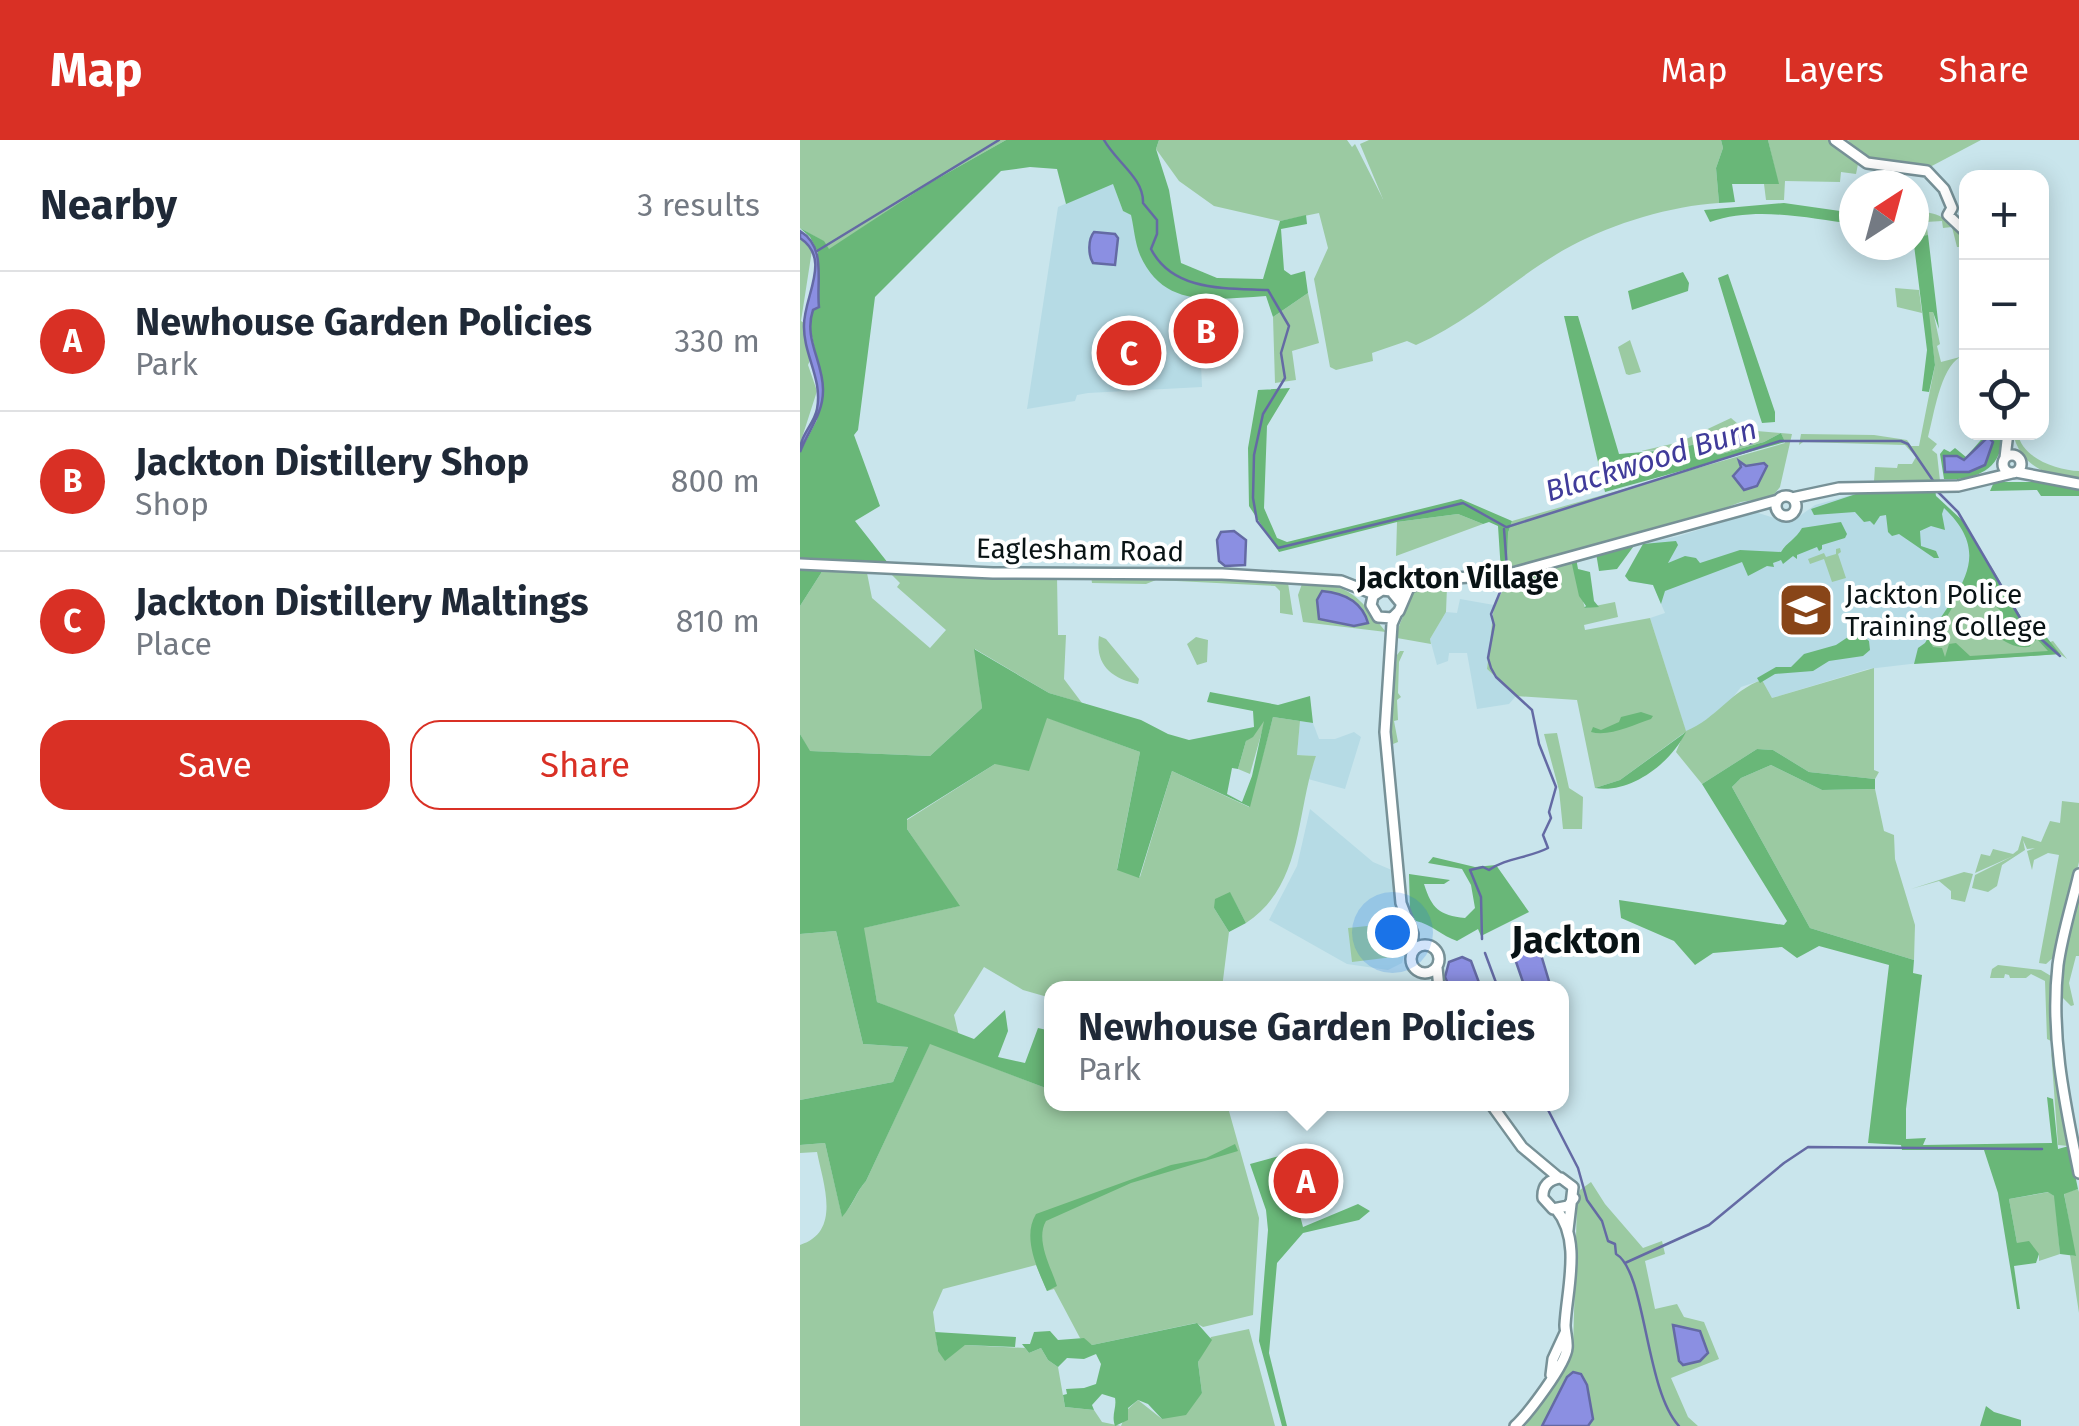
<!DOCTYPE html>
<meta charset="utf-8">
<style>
:root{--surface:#fff;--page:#f2f2f3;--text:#1f2937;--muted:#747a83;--line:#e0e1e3;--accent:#d93025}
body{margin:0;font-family:"Fira Sans",sans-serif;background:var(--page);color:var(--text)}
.controls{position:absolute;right:30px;top:30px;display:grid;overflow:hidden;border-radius:20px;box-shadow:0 5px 25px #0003}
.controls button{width:90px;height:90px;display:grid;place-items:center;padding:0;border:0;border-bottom:2px solid var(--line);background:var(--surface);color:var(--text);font:50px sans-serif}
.compass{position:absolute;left:1039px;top:30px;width:90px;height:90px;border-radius:50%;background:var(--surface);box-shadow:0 5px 25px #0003;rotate:36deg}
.you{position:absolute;left:592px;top:792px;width:35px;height:35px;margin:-25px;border:8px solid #fff;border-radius:50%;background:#1a73e8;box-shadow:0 0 0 15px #1a73e833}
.badge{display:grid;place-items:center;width:65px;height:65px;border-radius:50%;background:var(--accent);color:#fff;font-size:32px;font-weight:700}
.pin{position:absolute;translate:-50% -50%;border:5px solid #fff;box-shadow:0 2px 10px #0006}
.popup{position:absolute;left:244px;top:841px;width:525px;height:130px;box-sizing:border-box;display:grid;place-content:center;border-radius:20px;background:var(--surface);filter:drop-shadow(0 2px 8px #0005);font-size:32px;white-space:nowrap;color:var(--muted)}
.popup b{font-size:38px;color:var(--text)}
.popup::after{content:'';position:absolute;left:50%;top:100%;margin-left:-20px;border:20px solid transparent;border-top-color:var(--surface)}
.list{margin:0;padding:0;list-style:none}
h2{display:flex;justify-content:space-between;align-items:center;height:130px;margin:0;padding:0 40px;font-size:42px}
h2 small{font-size:32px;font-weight:400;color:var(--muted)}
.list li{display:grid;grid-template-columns:65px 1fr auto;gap:30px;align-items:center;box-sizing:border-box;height:140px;padding:0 40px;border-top:2px solid var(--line)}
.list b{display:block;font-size:38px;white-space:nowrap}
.list p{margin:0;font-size:32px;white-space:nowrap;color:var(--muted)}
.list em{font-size:32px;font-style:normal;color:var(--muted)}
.actions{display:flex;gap:20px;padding:30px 40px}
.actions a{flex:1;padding:22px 0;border:2px solid var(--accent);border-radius:30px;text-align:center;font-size:35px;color:var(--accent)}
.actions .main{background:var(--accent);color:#fff}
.icon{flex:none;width:55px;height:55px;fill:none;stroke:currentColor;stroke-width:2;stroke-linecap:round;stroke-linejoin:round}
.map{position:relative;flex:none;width:1279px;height:1286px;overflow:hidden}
header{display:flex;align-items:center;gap:60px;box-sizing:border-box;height:140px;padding:0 50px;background:var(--accent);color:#fff}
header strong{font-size:48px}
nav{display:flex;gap:55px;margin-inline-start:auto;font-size:35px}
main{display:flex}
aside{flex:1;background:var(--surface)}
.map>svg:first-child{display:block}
.built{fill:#b6dbe5}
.green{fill:#9bcaa2}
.forest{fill:#69b778;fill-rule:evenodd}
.water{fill:#8b8fe2;stroke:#646aa4;stroke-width:2.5}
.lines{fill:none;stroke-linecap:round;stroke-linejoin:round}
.stream{stroke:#646aa4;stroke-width:2.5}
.secondary-casing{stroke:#779197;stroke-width:14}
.secondary{stroke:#fff;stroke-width:9}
.labels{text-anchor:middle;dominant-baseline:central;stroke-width:8;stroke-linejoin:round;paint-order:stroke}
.street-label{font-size:28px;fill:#091315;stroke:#fff}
.poi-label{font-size:28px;fill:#091315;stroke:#fff;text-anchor:start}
.water-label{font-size:30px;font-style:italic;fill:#403b9a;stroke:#fff}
.neighbourhood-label{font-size:30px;font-weight:bold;fill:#091315;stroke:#fff}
.district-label{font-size:38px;font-weight:bold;fill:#091315;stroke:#fff}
</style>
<header>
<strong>Map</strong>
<nav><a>Map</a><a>Layers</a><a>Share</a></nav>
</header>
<main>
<aside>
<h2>Nearby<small>3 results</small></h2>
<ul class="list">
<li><span class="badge">A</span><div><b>Newhouse Garden Policies</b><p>Park</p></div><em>330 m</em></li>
<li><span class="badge">B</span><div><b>Jackton Distillery Shop</b><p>Shop</p></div><em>800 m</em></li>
<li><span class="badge">C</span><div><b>Jackton Distillery Maltings</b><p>Place</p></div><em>810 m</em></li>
</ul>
<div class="actions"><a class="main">Save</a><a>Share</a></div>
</aside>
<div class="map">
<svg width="1279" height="1286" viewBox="0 0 1279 1286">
<rect width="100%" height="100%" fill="#c9e5ec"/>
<!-- built -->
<path class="built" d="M313,43L323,71L331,75L340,115L399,160H407L410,200L400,201L402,247L288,253L277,255L275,261L227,269L258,67Z
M1135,350L1136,356L1163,381L1191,426L1119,523L1068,529L972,558L962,540L941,547L931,560L898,587L886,592L850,478L865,473L853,445L829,441L825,436L843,404L879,396L955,372L990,383L1015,365L1062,352Z
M660,459L694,465L687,529L716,556L709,564L677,569L667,513H649L648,521L637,525L630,499L646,472L657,473Z
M500,581L513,583L519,599H535L554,592L561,597L545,649L508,639L516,616L497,615Z
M510,669L573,722L594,731L597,758L609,797L602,823L588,830L547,824L469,780L497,726Z"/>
<!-- green -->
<path class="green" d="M0,0H206L128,44L29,110L23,101L0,88Z
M359,0H547L552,7L555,4L583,59L560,4L569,0H921L923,8L916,28L919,63C871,66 814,83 771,106C717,135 673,180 616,205L607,201L572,213L573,221L536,230L530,227L514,139L528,108L519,73L480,81L414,66L379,41L356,9Z
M968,0H1031L1058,24L1056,34L1041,32L1040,42L985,41L984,60H966L964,44L978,43Z
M1048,0H1181L1128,28L1080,22L1060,16Z
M1114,71C1139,72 1148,79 1166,95V107H1157L1152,87L1143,88L1142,81L1126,82L1128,95L1120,96Z
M0,98L12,110L1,181L4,183L11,218L8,225L17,251L0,304Z
M1095,148L1119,150L1122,173L1097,167Z
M508,153L519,203L492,211L496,240L475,243L473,177Z
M1133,171L1140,204L1137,206L1141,222L1160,217C1140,229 1134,275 1128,297L1137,304L1132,310L1137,314L1140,341H1074L1075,327L1097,328L1098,324H1112L1116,317L1105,305L1003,302L999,305L1001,294L1074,295L1107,300L1111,306H1119L1135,225L1128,172Z
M830,200L841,232L829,235L826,234L818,207Z
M931,278L945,290L992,294L980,347L972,357L941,362L877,386L707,431L708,393L712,381L985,303L981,293L964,302L918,315L901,303L869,310L841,311L880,302Z
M1213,293H1218C1221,318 1257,330 1279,331V339C1248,337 1220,326 1213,293Z
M658,374L683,384L596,416L597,382Z
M1040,408L1041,412L1038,414L1046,438L1032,442L1024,419L1010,424L1008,419L1024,413L1026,417L1036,414V409Z
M771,420L785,468L815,462L818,477L784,485L785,490L850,478L886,591C916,579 932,550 962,540L972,558L1074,528V630L1079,632L1075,639L1009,632L973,610L957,609L902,644L876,612L884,593L820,640L795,648L777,560L716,556L687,529L694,465L710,439Z
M1191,426L1224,482L1237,492L1240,489L1250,502L1253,501L1267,519L1260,514L1119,523L1149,467Z
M23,430L67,433L72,458L130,508L146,490L97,447L100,443L88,431L257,436L258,495H266L264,539L282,563L249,553L175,509L182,568L130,616L9,611L0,594V466Z
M291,436L484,441L488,443L493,475L480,473V451L475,446L356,440L346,444L292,443Z
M503,441C553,446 557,455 586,492L503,482L498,455Z
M642,445L647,447L646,472L630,499L631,504L597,498C597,486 601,484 604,473C613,447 615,449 642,445Z
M299,496L306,499L339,539L338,544C311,538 295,525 299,496Z
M396,497L408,500L407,522L397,525L387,504Z
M600,511H604L599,522L598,553L601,557L597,560L598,580L594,581L598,602L593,604L590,603V591L597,515Z
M246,577L340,612L317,729L340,737L372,631L449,667L473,577L500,581L497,615L516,616C495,675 504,744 446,783L430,753L414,768L429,792L422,848H251V858L223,850L184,827L154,875L159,896L77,862L63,788L159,766L107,689V680L195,624Z
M466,577L450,634L438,629L446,601Z
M757,593L769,648L783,657L782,689H763L759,650L744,594Z
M971,625L1022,650L1075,649L1084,691L1094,695L1095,719L1115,785L1114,820L1010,788L932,647L941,638Z
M1262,661L1279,663V722L1256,815L1246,824L1239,823L1240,817L1259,715L1248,713L1234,720L1232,730L1227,711L1235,708L1227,709L1223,700L1225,710L1202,725L1197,746L1188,752L1172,748L1175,735L1213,716L1175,733L1181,714L1190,716L1193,709L1213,714L1218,710L1222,696L1241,702L1250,681L1260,683Z
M1164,732L1173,734L1165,762L1151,759V751L1139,741L1111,749Z
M1279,747V816H1276L1269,843L1274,865L1271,866L1262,857L1266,802Z
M597,783L601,816L552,822L548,788Z
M36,791L63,904L108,907L93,942L0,960V794Z
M1198,825L1241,830L1251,836V901L1247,899L1245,841L1231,834L1226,838H1210L1209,835L1205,834L1204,838H1190L1192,829Z
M130,903L251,950V964H336L362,968L375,964H427L459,1078L453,1175L403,1187L396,1183L292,1205L280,1198L254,1149L247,1151L236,1125L143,1149L133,1172L138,1211L165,1205L225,1208L229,1213L241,1208L248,1220L258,1227L265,1267L294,1270L302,1282L321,1286L328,1269L338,1260L362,1279L402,1253L398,1222L411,1197L449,1189L475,1286H0V1105C42,1092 23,1043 17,1012L0,1013V1005L25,1003L42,1076C55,1063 55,1053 66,1041Z
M1251,910L1269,1006L1258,1005Z
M522,1021L526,1038H518V1044L515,1045L519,1061L505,1063L502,1045L495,1046L489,1030Z
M791,1042L805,1064L843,1108L862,1101L865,1114L845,1121L855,1169L877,1164L884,1177L904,1182L919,1219L871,1238L888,1277L898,1286H725L740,1267L773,1211L777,1061L780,1050Z
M1278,1049L1279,1052V1173L1270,1115L1275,1116L1264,1053Z
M1249,1052L1255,1057L1260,1114L1239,1121V1114L1217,1103L1209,1059Z"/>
<!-- forest -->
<path class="forest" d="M206,0H359L356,9L369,50L381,123L417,138L463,139L480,81L506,75L507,84L481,89L484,130L491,135L505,131L508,153L473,177L466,156C416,159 364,170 340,115C335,103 334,88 331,75L323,71L313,44L266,64L257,29L230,27L201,31L75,157L58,290L54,295L80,366L55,381L88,423L0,419V312L17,280L21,239L9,182L16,157L18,113L10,97L0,88L24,101L29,109L128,44Z
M921,0H968L979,44H932L935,62L919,63L916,28L923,8Z
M984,63L1054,73V84C1007,78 956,66 910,82L904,70Z
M1114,71L1120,96L1128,95L1139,189L1133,172H1129L1135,225L1129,252L1122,251L1127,210L1114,105Z
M883,132L889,143L888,151L832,170L828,151Z
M928,134L975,272V282L962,283L959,274L918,138Z
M764,176H778L819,314L869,310L901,303L918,315L964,302L981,293L985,302L805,352Z
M490,248L467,286L464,368L477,398L487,402L661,359L712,381L708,393L707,431L701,432L698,386L689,382L683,384L658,374L597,382L479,412L449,366L448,308L458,250Z
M1187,293H1194L1201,298C1203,330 1172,341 1144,339L1140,314L1144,309L1150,312L1155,308L1166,317Z
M1194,342H1243L1279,348V356H1241L1237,350L1190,351Z
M1135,350L1136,356L1163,381L1224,482L1237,492L1240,489L1260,514L1114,524L1118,508L1125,503C1153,453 1198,419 1144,368L1142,374L1145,390L1131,386L1120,391L1121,406L1136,411L1139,418H1134L1099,394L1092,396L1088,392L1086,375L1080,376L1074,385L1070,381L1064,382L1055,372L1014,375L1011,369L1062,352ZM1181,449L1187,452L1196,451L1193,464L1200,470V476L1194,479L1199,484L1195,495C1207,503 1214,508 1229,507L1237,499L1248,511L1170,516L1156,503L1149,504L1145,517L1142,508L1133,507L1131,503L1158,458L1174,454Z
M1041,382L1047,394L1045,398L1022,405V409L1019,411L1017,407L997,415V419L993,416L983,424L981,420L973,423L974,427L967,426L948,436L942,422L865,451L861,464L853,445L829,441L825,436L843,404L876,401L878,405L868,423L885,416L896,418L900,423L940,410L981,412C987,402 996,399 1002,388Z
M836,403L817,429L799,431L796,413Z
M776,418L778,429L790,432L794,461L799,467L784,468L786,466L779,456L771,420Z
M0,429L23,430L0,466Z
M1048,497H1064L1069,501L1070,510L1063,516L1029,521L1013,531L975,534L960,543L957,538L976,527H991L1004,514L1036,505Z
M174,509L249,553L341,580L368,594L389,600L454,587L453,571L407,562L410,552L478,565L510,556L513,583L473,577L450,667L372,631L339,738L317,730L340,612L247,578L229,631L195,624L107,679V689L160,766L64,788L77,862L174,899L205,870L208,891L198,917L225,923L238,888L251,891V950L130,904L66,1041C56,1052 53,1065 42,1077L25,1003L0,1005V960L93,942L108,907L63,904L36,791L0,794V594L10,611L130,616L182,568ZM464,581L452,636L442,662L427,654L432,628L438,629L446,601L453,597Z
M841,572L853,576L851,579C833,585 809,597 791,592L793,587L801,590L819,582L821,577Z
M886,592C870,624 830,654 795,648L820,640Z
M957,609L973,610L1009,632L1075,639V649L1022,650L971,625L941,638L932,647L1010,788L1114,820L1113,833L1122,835L1106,969V999L1126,998L1123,1005L1252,1003L1247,957L1253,959L1258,1009L1269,1006L1278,1049L1264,1054L1276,1116L1260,1114L1254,1056L1248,1052L1209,1059L1217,1103L1229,1101L1239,1114L1236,1123L1214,1126L1220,1169H1217L1198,1053L1184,1010H1102L1101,1005L1068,1003L1089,825L1019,806L997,818L982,807L913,813L895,825L874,801L821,778L819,760L984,785L987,781L902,644Z
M633,717L675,727L696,725L729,772L681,796L678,789L657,801C642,796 631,784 616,781L610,771L609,734L650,740L644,744H624C632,769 639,775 665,778L675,768L671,745L662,729L628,723Z
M430,752L446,783L429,792L414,768L415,759Z
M435,1004L438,1011L331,1043L246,1081C235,1100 251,1127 257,1146L247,1151C237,1128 222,1097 236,1074L371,1025L406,1018Z
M516,1006L521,1009L522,1020L488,1030L503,1087L558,1064L570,1071L559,1080L503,1093L477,1123L469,1213L487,1286H482L459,1201L468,1090L466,1070L450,1024Z
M397,1183L412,1200L398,1222L402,1253L386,1275L362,1279L348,1264L338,1260L328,1268V1280L315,1286C311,1275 317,1268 315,1258L302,1254L292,1265L294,1270L265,1267L263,1255L267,1254L266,1249L284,1248L296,1244L301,1224L296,1214L284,1219L267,1218L258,1227L248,1220L241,1208L229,1213L222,1204H230L234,1192L250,1191L258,1200L284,1198L292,1205Z
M135,1192L216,1197L215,1207L165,1205L145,1221L138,1211Z
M1186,1266L1194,1272L1221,1280V1286H1180Z"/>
<!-- water -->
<path class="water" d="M0,91C27,107 16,142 19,167L13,170C3,199 24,223 23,251C23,274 8,291 0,312C0,294 14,285 17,269C23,239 3,214 4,185C4,156 32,119 0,98Z
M294,92L315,94L318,98L315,125L293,123C288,115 288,99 294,92Z
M928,289L954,295L955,299L952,303L925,306L919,296Z
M1188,297L1193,302L1185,325L1169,332H1145L1144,316H1157L1164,320Z
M939,321L946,326L964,323L967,326L957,346L944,350L933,336L941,327Z
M434,391L446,400L445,425L425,426L419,421L417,400L421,392Z
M522,451C545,453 562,462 568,483L554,486L519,479L517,460Z
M732,807L742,818L751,848H725L714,816L716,811Z
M662,817L671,821L681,848H650L645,837L649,822Z
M873,1185L900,1191L908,1213L900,1221L883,1225L879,1221Z
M773,1232L781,1234L787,1245L793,1279L788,1286H742L767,1237Z"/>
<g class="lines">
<!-- stream -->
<path class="stream" d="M304,0C316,22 344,38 343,63L357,80V94L351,109C373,152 426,148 468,150L489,186L481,213L485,238L463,274L454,315L453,358L457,381L478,408L663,363L706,387
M17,111L199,0
M1136,350L1158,372L1223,483L1260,516
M707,387L980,301H1101L1108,304L1134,342
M704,389L707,429
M682,799L681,757L670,730L683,727L689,730C705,718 729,718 748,708L743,695L751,678L749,672L756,647L739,604L732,570L696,537L691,528L688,518L694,485L691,474L705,440
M685,813L698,848
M745,964L778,1028L787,1060L802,1081L808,1101L815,1104L816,1114C846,1131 845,1250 879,1286
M825,1123L909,1085L984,1023L1008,1007L1242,1009"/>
<!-- secondary casing -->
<g class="secondary-casing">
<path id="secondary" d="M1035,0L1067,23L1127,31L1144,49L1152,68L1148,75L1166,92
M1203 324a9 9 0 1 1 18 0a9 9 0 1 1-18 0Z
M1205,318L1208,292
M1216,332L1279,344
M976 366a10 10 0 1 1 20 0a10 10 0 1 1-20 0Z
M992,358L1039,348L1158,346L1212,333
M0,424L193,433L422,434L541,441L569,452H577
M594,453L629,440L709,434L978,360
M600,462L591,451L582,450L573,456L571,465L578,477L592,478L599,471L608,450
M596,475L592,484L585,592L601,763L613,794L612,812
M1279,734C1272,764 1262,795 1258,825C1250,896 1265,964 1279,1033
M611 819a14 14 0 1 1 28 0a14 14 0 1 1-28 0Z
M637,828L639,848
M691,964L722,1007L759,1038
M768,1090L773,1047L761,1038C749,1039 742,1046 743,1058L753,1069L768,1066L774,1058
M751,1235L753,1219L765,1193
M715,1286C728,1274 766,1224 767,1208C768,1201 765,1192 765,1185C767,1148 782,1100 756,1069"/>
</g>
<!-- secondary -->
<use href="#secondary" class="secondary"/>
</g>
<!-- icons -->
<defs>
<g id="university-square" transform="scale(2.875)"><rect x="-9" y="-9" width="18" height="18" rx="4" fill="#884518" stroke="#fff"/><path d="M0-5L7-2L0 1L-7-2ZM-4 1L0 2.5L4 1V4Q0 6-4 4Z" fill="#fff"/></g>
</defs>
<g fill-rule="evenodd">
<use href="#university-square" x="1006" y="470"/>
</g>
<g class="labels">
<!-- street labels -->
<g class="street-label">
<text transform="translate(280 410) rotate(1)">Eaglesham Road</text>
</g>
<!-- poi labels -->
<g class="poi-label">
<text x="1045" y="454">Jackton Police<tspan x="1045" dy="32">Training College</tspan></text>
</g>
<!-- water labels -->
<g class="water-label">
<text transform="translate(851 320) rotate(-17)">Blackwood Burn</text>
</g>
<!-- neighbourhood labels -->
<g class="neighbourhood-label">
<text x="658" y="438">Jackton Village</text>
</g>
<!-- district labels -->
<g class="district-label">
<text x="776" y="800">Jackton</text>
</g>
</g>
</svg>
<div class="controls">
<button>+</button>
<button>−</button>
<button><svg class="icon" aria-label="locate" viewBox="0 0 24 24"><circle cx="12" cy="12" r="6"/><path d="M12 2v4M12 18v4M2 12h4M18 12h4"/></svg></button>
</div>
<svg class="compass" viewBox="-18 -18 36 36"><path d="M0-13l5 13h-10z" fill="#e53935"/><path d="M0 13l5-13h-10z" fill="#747a83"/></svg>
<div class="you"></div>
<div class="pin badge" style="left:506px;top:1041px">A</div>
<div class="popup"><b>Newhouse Garden Policies</b>Park</div>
<div class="pin badge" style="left:406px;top:191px">B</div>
<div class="pin badge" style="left:329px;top:213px">C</div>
</div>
</main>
